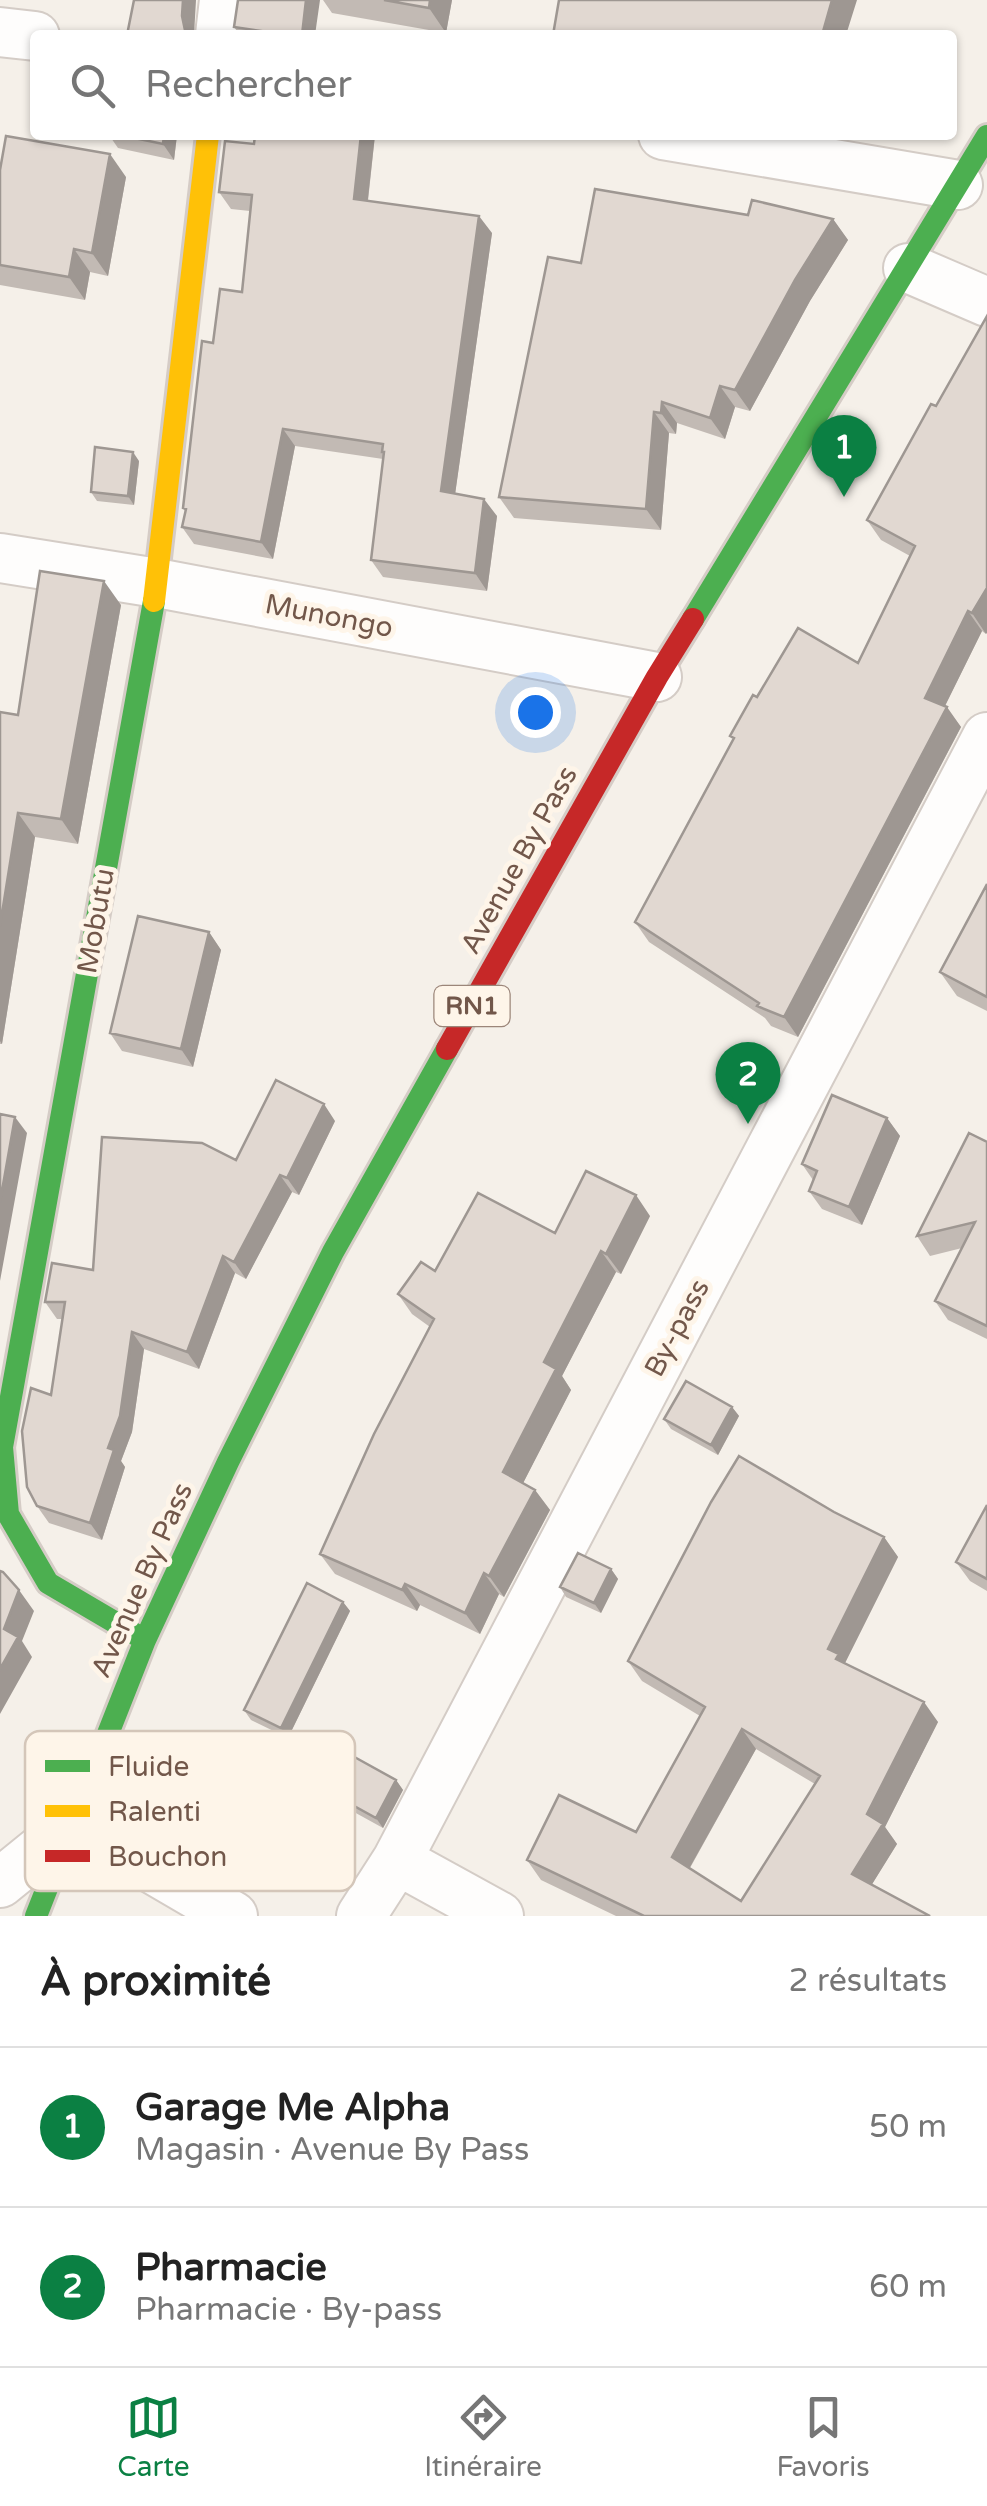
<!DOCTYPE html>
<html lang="fr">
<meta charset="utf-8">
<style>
:root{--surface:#fff;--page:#f2f2f2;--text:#222;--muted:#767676;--line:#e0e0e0;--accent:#0b8043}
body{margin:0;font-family:"Varela Round",sans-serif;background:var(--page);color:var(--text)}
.you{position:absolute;left:535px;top:712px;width:35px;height:35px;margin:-25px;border:8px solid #fff;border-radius:50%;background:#1a73e8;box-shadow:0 0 0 15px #1a73e833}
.badge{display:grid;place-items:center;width:65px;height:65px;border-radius:50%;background:var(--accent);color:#fff;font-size:32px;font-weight:700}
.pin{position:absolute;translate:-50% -82px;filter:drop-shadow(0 2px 5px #0008)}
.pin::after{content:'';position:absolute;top:52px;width:35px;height:30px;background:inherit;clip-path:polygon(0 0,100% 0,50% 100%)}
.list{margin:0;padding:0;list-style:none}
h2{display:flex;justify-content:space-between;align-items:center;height:130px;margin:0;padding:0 40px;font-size:42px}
h2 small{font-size:32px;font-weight:400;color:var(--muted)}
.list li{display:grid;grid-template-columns:65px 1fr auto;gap:30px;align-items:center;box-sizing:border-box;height:160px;padding:0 40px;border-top:2px solid var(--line)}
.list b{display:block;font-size:38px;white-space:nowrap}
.list p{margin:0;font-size:32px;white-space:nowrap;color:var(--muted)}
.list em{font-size:32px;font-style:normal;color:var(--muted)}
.icon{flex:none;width:55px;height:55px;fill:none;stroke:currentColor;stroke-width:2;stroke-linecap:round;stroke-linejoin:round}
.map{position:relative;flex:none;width:987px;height:1916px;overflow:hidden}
.search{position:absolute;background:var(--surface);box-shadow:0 2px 8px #0004;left:30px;right:30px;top:30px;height:110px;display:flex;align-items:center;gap:25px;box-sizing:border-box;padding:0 35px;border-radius:10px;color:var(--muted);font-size:38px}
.sheet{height:450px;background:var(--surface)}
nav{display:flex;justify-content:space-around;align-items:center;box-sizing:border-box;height:140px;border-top:2px solid var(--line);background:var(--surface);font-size:28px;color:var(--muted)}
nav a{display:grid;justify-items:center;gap:5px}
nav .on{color:var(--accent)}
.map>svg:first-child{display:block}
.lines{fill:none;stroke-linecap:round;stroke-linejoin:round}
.street-casing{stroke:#d4ccc6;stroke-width:52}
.fast-casing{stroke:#d5ccc6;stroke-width:28}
.slow-casing{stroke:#d5ccc6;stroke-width:28}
.jam-casing{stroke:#d5ccc6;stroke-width:28}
.street{stroke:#fefdfc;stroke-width:48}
.fast{stroke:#4caf50;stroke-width:22}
.slow{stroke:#ffc107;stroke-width:22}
.jam{stroke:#c62828;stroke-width:22}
.wall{fill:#c2bab4;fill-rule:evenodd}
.shaded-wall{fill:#9e9792}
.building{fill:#e1d8d1;stroke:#9e9792;stroke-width:2.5;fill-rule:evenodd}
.labels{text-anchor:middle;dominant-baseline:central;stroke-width:10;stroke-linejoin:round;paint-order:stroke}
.shield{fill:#fef5e9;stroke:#9c867a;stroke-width:2.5}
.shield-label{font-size:25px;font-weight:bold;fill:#72574a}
.street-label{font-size:28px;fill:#72574a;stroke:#fef5e9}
.key{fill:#fef5e9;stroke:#d4c6b9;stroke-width:2.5}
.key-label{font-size:28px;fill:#72574a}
</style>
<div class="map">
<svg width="987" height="1916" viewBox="0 0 987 1916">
<rect width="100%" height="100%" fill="#f5f0e9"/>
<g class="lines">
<!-- street casing -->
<g class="street-casing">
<path id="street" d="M0,32L35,36
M220,35L224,0
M663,135L958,185
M908,268L987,302
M0,558L157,583L657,677
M397,1860L499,1916
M0,1883L74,1823L233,1916
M361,1916L397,1860L987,737"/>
</g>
<!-- fast casing -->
<g class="fast-casing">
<path id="fast" d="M693,619L987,136
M145,1640L48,1583L8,1514L2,1447L154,601
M36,1916L145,1640L228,1462L333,1252L447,1049"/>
</g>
<!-- slow casing -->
<g class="slow-casing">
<path id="slow" d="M154,601L208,135"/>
</g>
<!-- jam casing -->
<g class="jam-casing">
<path id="jam" d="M447,1049L657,677L693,619"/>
</g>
<!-- street -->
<use href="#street" class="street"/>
<!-- fast -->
<use href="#fast" class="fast"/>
<!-- slow -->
<use href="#slow" class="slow"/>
<!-- jam -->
<use href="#jam" class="jam"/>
</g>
<!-- wall -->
<path class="wall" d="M323,0H452L446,33L332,13Z
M234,27L315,35H240Z
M109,135H177L174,160L118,148Z
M375,135L368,201L492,233L455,494L497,516L487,591L383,577L371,560L383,459L295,446L273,559L194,544L182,527L185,511L183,508L213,343L242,292L250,211L231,209L219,192L254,144Z
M0,170L126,177L108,276L90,272L85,300L0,285Z
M748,215L833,219L848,240L810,301L750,411L735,407L725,439L677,423L676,434L669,433L661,530L514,518L499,497L581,263Z
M931,404L986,634L982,631L945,706L961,727L798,1037L771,1026L765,1018L649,942L635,922L733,740L730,736L757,697L858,663L910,556L881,540L867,520Z
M139,461L134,505L97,501L91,492Z
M121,605L78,844L35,837L2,1044H0V712L18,715Z
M987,884V1011L957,996L940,972Z
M209,932L221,950L193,1067L122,1051L110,1033Z
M887,1118L900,1136L862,1225L822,1209L809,1191L813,1180L802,1164Z
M335,1121L299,1195L292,1192L246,1279L235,1273L199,1369L144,1349L132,1432L121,1461L125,1467L102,1540L49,1523L37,1506L62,1319H57L45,1302L93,1270L236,1160Z
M987,1142V1339L948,1320L935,1301L962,1248L930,1256L917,1236Z
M650,1216L621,1274L616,1272L562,1376L571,1390L523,1483L535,1490L550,1510L504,1597L499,1594L480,1634L420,1605L417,1611L335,1574L320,1554L430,1327L412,1314L398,1294L435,1271L555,1233Z
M732,1407L739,1416L718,1455L671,1429L664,1419Z
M987,1505V1591L970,1581L956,1562Z
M834,1512L884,1537L898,1557L845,1663L938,1722L885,1827L897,1844L872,1884L930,1916H616L541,1880L527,1860L636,1832L700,1716L642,1681L628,1661ZM756,1749L815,1784L741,1901L690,1868Z
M611,1569L618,1579L601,1613L566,1597L560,1587Z
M343,1602L350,1611L288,1738L251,1720L244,1710Z
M396,1780L403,1790L383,1828L334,1801L327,1791Z"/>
<!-- shaded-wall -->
<path class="shaded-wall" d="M183,0H196L194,35H186L182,16Z
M306,0H320L315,35H302Z
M430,0H452L446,33L429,8Z
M832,0H857L846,35H822Z
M164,135H177L174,160L163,144Z
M361,135H375L366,216L354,199Z
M110,154L126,177L108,276L92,253Z
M479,216L492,233L453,509L441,491Z
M833,219L848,240L810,301L750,411L735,390L795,280Z
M74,249L90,272L85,300L69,277Z
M720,386L735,407L725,439L710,418Z
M662,402L677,423L676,434L661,413Z
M654,412L669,433L661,530L646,509Z
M283,429L295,446L273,559L261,542Z
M133,452L139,461L134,505L128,496Z
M484,499L497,516L487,591L475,573Z
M104,581L121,605L78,844L61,819Z
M987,588V633L986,634L972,613Z
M968,611L982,631L939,718L925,698Z
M947,707L961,727L798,1037L784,1017Z
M18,813L35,837L2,1044L0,1041V926Z
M209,932L221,950L193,1067L181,1049Z
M324,1104L335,1121L299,1195L287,1178Z
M15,1117L27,1133L0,1281V1202Z
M887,1118L900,1136L862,1225L849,1207Z
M280,1175L292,1192L246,1279L234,1262Z
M636,1195L650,1216L621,1274L606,1254Z
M601,1251L616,1272L562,1376L571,1390L518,1493L503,1472L544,1362Z
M223,1256L235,1273L199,1369L187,1352Z
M132,1332L144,1349L132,1432L121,1461L125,1467L102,1540L90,1523L108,1448Z
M732,1407L739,1416L718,1455L711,1445Z
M535,1490L550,1510L504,1597L489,1576Z
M884,1537L898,1557L845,1663L850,1679L828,1649Z
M611,1569L618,1579L601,1613L594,1603Z
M484,1573L499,1594L480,1634L465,1613Z
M405,1584L420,1605L417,1611L402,1590Z
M19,1590L34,1611L22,1641L32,1657L0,1714V1669L4,1629Z
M343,1602L350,1611L288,1738L281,1728Z
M924,1702L938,1722L885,1827L897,1844L866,1894L852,1874L867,1814Z
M742,1729L756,1749L685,1876L672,1857Z
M396,1780L403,1790L383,1828L376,1818Z"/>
<!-- building -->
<path class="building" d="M134,0H183L182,16L186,35H127Z
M238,0H306L302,35H289L234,27Z
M384,0H430L429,8Z
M559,0H832L822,35H553Z
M120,135H164L163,144Z
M255,135H361L354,199L479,216L441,491L484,499L475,573L371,560L384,452H382L383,444L283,429L261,542L182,527L186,509L183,508L202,341L213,343L220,289L242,292L252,195L219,192L225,141L254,144Z
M6,136L110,154L92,253L74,249L69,277L0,265V170Z
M595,189L748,215L752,200L833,219L795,280L735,390L720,386L710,418L662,402L661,413L654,412L646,509L499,497L548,257L581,263Z
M987,316V588L972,613L968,611L925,698L947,707L784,1017L757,1006L759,1003L635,922L734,738L730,736L753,695L757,697L798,628L858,663L915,546L867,520L931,404L936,406Z
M95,447L133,452L128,496L91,492Z
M40,571L104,581L61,819L18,813L0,926V712L18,715Z
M987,884V997L940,972Z
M138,916L209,932L181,1049L110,1033Z
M276,1080L324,1104L287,1178L280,1175L234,1262L223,1256L187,1352L132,1332L120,1416L108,1448L114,1450L90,1523L37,1506L27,1487L22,1431L31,1388L51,1395L65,1302H45L52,1263L93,1270L102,1137L202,1143L236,1160Z
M832,1095L887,1118L849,1207L809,1191L817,1171L802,1164Z
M0,1114L15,1117L0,1202Z
M969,1133L987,1142V1326L935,1301L975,1222L917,1236Z
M586,1171L636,1195L606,1254L601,1251L544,1362L556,1369L503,1472L535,1490L489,1576L484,1573L465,1613L405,1584L402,1590L320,1554L374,1434L434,1319L398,1294L421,1262L435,1271L478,1193L555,1233Z
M686,1381L732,1407L711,1445L664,1419Z
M739,1456L834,1512L884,1537L828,1649L839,1654L836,1659L924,1702L867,1814L883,1824L852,1874L930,1916H644L527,1860L559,1795L636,1832L705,1707L628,1661L711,1502ZM742,1729L820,1776L741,1901L672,1857Z
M987,1505V1579L956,1562Z
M578,1553L611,1569L594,1603L560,1587Z
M0,1571L3,1572L19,1590L4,1629L18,1637L0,1669Z
M307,1583L343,1602L281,1728L244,1710Z
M349,1754L396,1780L376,1818L327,1791Z"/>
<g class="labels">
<!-- shield labels -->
<rect class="shield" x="434.5" y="986" width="75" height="40" rx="8"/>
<g class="shield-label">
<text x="472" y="1006">RN1</text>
</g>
<!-- street labels -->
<g class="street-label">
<text transform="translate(329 616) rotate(11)">Munongo</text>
<text transform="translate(519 860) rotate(-61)">Avenue By Pass</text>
<text transform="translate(96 921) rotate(-80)">Mobutu</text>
<text transform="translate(677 1328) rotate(-62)">By-pass</text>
<text transform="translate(142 1580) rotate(-66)">Avenue By Pass</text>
</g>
</g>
<!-- legend -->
<rect x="25" y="1731" width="330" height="160" rx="15" class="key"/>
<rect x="45" y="1760" width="45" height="12" fill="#4caf50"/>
<rect x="45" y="1805" width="45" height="12" fill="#ffc107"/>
<rect x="45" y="1850" width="45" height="12" fill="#c62828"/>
<g class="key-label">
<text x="108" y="1776">Fluide</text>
<text x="108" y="1821">Ralenti</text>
<text x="108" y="1866">Bouchon</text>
</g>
</svg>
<div class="you"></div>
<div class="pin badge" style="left:844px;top:497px">1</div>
<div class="pin badge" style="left:748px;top:1124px">2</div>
<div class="search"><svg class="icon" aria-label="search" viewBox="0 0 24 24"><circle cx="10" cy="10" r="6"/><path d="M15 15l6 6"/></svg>Rechercher</div>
</div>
<section class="sheet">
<h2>À proximité<small>2 résultats</small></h2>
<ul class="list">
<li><span class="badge">1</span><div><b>Garage Me Alpha</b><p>Magasin · Avenue By Pass</p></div><em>50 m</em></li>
<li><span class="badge">2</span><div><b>Pharmacie</b><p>Pharmacie · By-pass</p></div><em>60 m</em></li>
</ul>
</section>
<nav>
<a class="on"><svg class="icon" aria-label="map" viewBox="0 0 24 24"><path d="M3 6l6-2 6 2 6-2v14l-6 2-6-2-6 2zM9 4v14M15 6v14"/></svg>Carte</a>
<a><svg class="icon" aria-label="directions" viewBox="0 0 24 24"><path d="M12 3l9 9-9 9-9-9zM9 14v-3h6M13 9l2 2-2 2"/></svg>Itinéraire</a>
<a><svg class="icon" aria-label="saved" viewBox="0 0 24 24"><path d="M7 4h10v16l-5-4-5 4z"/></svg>Favoris</a>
</nav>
